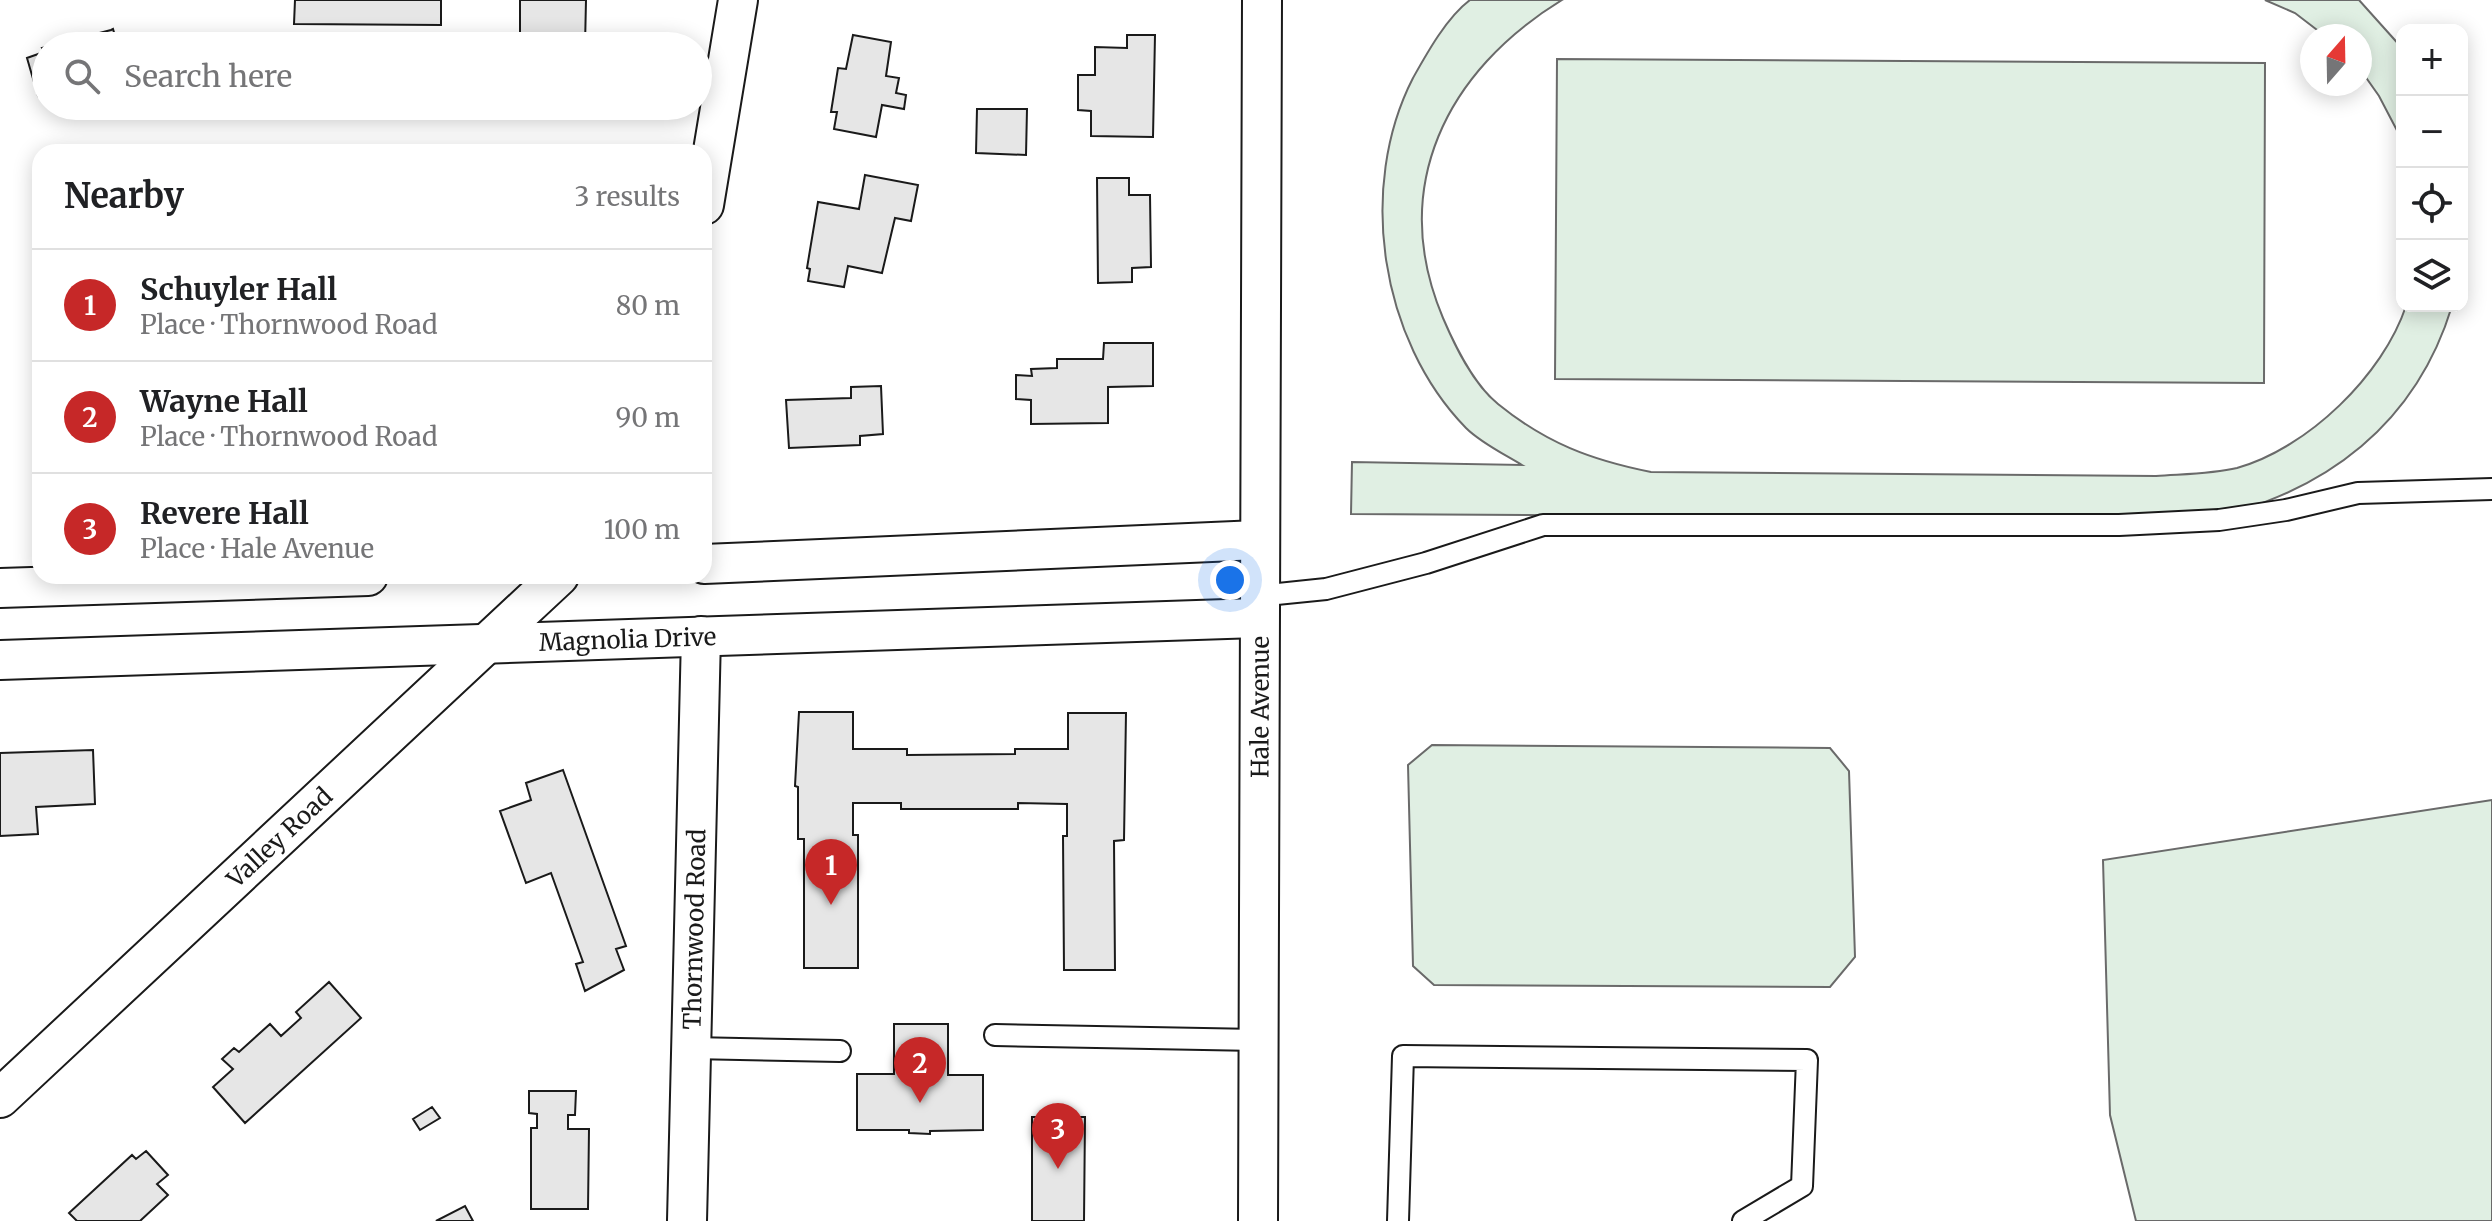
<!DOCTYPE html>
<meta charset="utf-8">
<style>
:root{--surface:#fff;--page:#f2f2f2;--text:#202124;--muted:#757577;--line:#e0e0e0;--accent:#c62828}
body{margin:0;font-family:Merriweather,serif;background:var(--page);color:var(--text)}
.controls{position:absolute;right:24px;top:24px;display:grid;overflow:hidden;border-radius:16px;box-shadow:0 4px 20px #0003}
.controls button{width:72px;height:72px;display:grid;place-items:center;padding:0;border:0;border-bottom:2px solid var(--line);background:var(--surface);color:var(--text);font:40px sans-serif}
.compass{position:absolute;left:2300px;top:24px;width:72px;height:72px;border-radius:50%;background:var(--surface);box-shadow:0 4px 20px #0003;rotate:20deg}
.you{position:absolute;left:1230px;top:580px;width:28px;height:28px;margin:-20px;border:6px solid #fff;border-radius:50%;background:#1a73e8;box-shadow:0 0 0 12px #1a73e833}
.badge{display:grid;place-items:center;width:52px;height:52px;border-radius:50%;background:var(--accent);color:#fff;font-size:26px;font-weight:700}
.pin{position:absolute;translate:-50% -66px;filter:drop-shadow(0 2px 4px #0008)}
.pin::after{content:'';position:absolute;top:42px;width:28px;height:24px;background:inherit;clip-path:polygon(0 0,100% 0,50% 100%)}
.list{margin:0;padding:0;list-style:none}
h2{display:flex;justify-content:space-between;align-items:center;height:104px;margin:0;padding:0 32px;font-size:34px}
h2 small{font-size:26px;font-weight:400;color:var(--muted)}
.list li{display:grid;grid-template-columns:52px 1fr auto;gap:24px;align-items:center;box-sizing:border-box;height:112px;padding:0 32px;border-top:2px solid var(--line)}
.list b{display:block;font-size:30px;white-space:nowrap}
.list p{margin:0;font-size:26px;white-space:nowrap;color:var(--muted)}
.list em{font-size:26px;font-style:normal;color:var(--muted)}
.icon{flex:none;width:44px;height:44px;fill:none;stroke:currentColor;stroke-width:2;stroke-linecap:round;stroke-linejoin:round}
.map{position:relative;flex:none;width:2492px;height:1221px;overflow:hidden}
.search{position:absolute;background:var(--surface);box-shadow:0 4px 20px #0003;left:32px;top:32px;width:680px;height:88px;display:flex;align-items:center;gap:20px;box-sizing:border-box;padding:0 28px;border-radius:44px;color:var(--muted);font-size:30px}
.panel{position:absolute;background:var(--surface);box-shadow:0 4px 20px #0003;left:32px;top:144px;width:680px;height:440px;border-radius:24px}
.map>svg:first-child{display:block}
.green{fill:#e0efe3;stroke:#6a6a6a;stroke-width:2}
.building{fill:#e6e6e6;stroke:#1a1a1a;stroke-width:2}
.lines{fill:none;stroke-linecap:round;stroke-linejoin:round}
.service-casing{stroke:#1a1a1a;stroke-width:24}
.minor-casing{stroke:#1a1a1a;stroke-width:42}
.service{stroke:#fff;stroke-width:20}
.minor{stroke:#fff;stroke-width:38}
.labels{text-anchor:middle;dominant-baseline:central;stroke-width:6;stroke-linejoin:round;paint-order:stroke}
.street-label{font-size:24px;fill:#1a1a1a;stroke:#fff}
</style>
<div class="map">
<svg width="2492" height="1221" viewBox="0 0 2492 1221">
<rect width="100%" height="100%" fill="#fff"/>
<!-- green -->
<path class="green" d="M1470,0H1562C1446,71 1388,187 1443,318C1455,346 1473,384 1498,404C1546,443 1591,460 1651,472L2156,476C2182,474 2212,474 2237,468C2308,448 2383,375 2406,306H2452C2416,424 2327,491 2210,519L1351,514L1352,462L1522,465C1504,454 1481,443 1466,428C1380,340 1357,187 1413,78C1427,53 1447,17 1470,0Z
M2265,0H2359L2402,48V140L2379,96L2360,69V36H2325L2295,13Z
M1557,59L2265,63L2264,383L1555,379Z
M1432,745L1830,748L1849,771L1855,957L1830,987L1434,985L1413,966L1408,765Z
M2492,800V1221H2136L2110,1115L2103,860Z"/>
<!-- building -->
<path class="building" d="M295,0H441V25L294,24Z
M520,0H586L585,46L520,43Z
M113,29L118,46H49L111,30Z
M853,35L891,42L886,76L899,78L896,93L906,95L904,109L882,105L876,137L834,129L837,112H831L838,68L846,69Z
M1127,35H1155L1153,137L1091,136V111L1078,110V75H1095V47L1127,48Z
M160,36L164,46H127Z
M46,47V94L38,96L27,58L44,52L42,48Z
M977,109H1027L1026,155L976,153Z
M865,175L918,185L911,221L895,218L882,273L848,266L844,287L808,281L810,269L807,268L818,202L859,209Z
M1097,178H1129V195H1150L1151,267L1132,268V282L1098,283Z
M1104,343H1153V386L1108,387V423L1031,424V400L1016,399V375L1032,376L1031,369L1057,368V359H1103Z
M881,386L883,434L860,436V445L789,448L786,400L851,398V387Z
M799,712H853V749H907V755L1015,754V749H1068V713H1126L1124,840L1114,841L1115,970H1064L1063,836H1067V804L1018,803V809H901V803H853V835H858V968H804V839H798V787L795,786Z
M93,750L95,804L36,807L38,834L0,836V753Z
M563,770L626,946L616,949L624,970L585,991L576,964L583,962L551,873L526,883L500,811L531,800L526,783Z
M329,982L361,1018L245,1123L213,1087L233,1069L222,1059L234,1048L239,1052L270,1024L281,1036L301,1018L296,1012Z
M894,1024H948V1075H983V1130L930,1131V1134L909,1133V1130H857V1074H894Z
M529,1091H576L575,1115H568V1129H589L588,1209H531V1128H537V1114L529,1113Z
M432,1107L440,1118L420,1130L413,1119Z
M1032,1117H1085L1084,1221H1032Z
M146,1151L168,1175L157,1184L168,1195L140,1221H77L69,1213L132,1155L136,1159Z
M465,1206L473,1221H436Z"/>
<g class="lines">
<!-- service casing -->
<g class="service-casing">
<path id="service" d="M1258,596L1326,589L1426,563L1543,525H2119L2219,520L2286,510L2358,493L2492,489
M995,1035L1257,1040
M691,1048L840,1051
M1398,1221L1403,1056L1807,1060L1802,1186L1743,1221"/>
</g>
<!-- minor casing -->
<g class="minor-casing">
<g id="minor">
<path d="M704,205L738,0"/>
<path d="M704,564L1258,540"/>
<path d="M0,588L368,576"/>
<path id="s1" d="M0,660L1257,618"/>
<path id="s2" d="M0,1098L559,576"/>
<path id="s3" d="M687,1221L701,636"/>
<path id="s4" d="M1258,1221L1262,0"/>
</g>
</g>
<!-- service -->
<use href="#service" class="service"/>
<!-- minor -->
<use href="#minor" class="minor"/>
</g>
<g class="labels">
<!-- street labels -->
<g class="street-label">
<text stroke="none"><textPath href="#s1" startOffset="628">Magnolia Drive</textPath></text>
<text stroke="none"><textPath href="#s4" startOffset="514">Hale Avenue</textPath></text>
<text stroke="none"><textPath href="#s2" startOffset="382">Valley Road</textPath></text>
<text stroke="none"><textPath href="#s3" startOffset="292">Thornwood Road</textPath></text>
</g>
</g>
</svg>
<div class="controls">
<button>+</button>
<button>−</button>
<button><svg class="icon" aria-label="locate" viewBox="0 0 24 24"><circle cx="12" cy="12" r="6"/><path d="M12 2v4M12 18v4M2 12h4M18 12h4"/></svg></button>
<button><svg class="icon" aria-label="layers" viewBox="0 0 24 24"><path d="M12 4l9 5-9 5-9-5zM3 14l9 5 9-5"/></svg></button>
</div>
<svg class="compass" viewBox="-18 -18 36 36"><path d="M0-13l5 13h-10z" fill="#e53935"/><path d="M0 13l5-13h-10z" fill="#757577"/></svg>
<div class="you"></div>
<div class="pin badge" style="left:831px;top:905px">1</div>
<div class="pin badge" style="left:920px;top:1103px">2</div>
<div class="pin badge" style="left:1058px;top:1169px">3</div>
<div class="search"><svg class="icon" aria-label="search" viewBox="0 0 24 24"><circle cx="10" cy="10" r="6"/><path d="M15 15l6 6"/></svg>Search here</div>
<section class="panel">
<h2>Nearby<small>3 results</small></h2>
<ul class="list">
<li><span class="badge">1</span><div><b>Schuyler Hall</b><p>Place · Thornwood Road</p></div><em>80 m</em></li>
<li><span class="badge">2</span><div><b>Wayne Hall</b><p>Place · Thornwood Road</p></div><em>90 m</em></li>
<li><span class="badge">3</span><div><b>Revere Hall</b><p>Place · Hale Avenue</p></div><em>100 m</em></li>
</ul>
</section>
</div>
